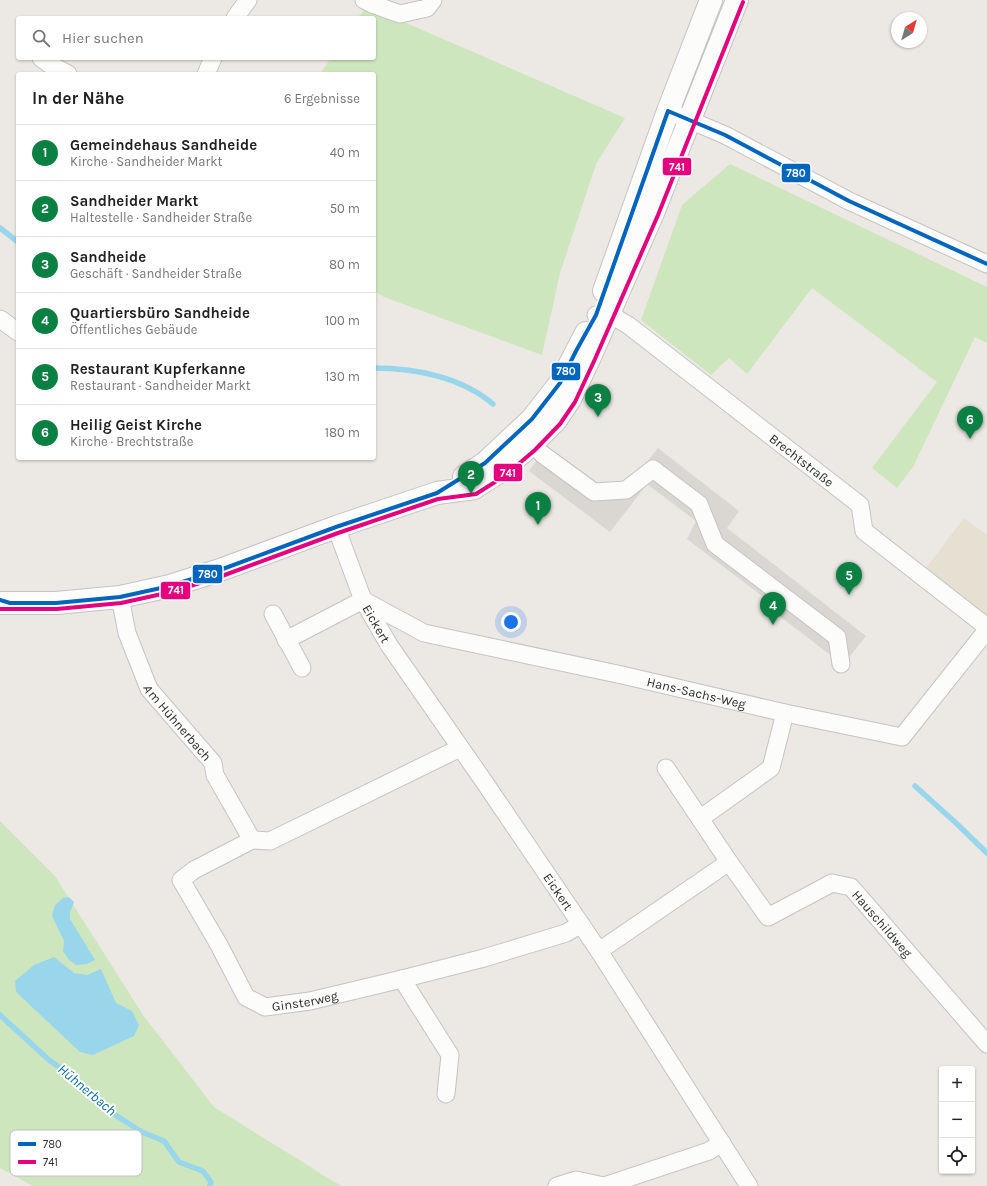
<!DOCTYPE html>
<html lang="de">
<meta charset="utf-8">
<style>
:root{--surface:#fff;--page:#f6f6f6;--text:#222;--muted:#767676;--line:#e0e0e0;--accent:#0b8043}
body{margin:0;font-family:Karla,sans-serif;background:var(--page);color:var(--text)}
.controls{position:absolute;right:12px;bottom:12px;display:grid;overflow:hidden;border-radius:4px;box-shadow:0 1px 3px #0004}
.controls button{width:36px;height:36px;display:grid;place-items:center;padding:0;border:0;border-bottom:1px solid var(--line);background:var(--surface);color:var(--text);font:20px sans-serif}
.compass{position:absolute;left:891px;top:12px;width:36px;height:36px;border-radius:50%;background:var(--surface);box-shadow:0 1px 3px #0004;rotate:37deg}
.you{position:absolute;left:511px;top:622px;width:14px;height:14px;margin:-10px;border:3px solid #fff;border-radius:50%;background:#1a73e8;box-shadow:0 0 0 6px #1a73e833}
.badge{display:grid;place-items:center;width:26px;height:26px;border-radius:50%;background:var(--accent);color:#fff;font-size:13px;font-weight:700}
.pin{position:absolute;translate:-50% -33px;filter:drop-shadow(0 1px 2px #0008)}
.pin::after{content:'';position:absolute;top:21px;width:14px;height:12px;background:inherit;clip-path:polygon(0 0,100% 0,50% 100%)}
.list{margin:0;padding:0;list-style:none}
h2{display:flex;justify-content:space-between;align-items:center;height:52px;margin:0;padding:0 16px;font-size:17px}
h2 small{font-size:13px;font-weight:400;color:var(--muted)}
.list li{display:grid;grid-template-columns:26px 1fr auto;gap:12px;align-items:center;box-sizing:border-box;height:56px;padding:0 16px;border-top:1px solid var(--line)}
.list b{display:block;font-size:15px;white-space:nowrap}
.list p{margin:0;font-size:13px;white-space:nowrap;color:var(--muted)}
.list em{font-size:13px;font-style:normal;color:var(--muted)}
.icon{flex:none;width:22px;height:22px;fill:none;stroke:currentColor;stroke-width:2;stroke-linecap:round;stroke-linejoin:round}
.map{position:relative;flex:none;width:987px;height:1186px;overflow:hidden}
.search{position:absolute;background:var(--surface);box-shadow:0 1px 3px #0004;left:16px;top:16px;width:360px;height:44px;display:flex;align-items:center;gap:10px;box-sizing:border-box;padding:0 14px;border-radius:4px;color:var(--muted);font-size:15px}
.panel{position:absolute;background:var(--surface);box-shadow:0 1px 3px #0004;left:16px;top:72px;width:360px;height:388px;border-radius:4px}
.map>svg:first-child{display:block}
.education{fill:#e6e0d3}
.green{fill:#cee6be}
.plaza{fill:#dad6d2}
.water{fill:#99d6ec}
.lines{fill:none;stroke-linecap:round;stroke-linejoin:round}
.stream{stroke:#99d6ec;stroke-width:5.5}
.street-casing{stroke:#c5c4c5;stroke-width:19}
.secondary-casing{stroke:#c5c4c5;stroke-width:24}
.street{stroke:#fcfcfb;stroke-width:17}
.secondary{stroke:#fcfcfb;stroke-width:22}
.bus-1-casing{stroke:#fff;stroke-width:7}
.bus-2-casing{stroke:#fff;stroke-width:7}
.bus-1{stroke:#0065bd;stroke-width:4}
.bus-2{stroke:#e5007d;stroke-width:4}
.labels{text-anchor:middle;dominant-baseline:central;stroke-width:4;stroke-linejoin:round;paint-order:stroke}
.street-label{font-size:13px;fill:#2e2e2e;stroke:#fff}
.water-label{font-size:14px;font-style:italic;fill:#0d6fa3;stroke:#fff}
.key{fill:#fff;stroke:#c0c0c0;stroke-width:1}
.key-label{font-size:11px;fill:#2e2e2e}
.line-badge{stroke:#fff;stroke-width:1.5}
.badge-label{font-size:11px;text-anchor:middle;font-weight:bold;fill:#fff}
</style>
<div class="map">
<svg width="987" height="1186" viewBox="0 0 987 1186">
<rect width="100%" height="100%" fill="#ece8e4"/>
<!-- education -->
<path class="education" d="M964,518L987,535V615L926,568Z"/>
<!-- green -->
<path class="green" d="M367,6L625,118L596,164L560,273L542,355L384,297L374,291V74H320L331,58H374V18H358Z
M730,164L987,287V343L975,337L913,467L897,488L872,468L937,382L812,288L747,374L729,358L711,375L641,320L682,205Z
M0,821L55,876L143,1015L214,1107L341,1186H33L0,1168Z"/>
<!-- plaza -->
<path class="plaza" d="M547,446L595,483H630L658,448L739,511L727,528L866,636L843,665L763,603L766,599L687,539L696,521L647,484L610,532L529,471Z"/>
<!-- water -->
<path class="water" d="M69,897L74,902L70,912V919L95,960L87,964L76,965L69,960L63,951L64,941L52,916L55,905L63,898Z
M54,957L74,973L87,975L101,969L116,1003L132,1011L139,1025L134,1036L93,1055L80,1052L16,992L15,981L34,965Z"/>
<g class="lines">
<!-- stream -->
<path class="stream" d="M0,228L18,242
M374,368C415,368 461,377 493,404
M915,786L956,823L987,853
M0,1015L49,1060L77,1080L108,1108L112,1113L142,1132L164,1141L179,1162L203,1171L211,1182L210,1186"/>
<!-- street casing -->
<g class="street-casing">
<g id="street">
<path d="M364,0L372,4L400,14L427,8L433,0"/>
<path d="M235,18L248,0"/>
<path d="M41,58L49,64L68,74"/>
<path d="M206,74L213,58"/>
<path d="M668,111L725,135L849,201L987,264"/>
<path id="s1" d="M596,315L609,314L628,325L860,505L864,531L987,627"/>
<path d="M0,319L18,332"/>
<path d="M542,454L594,492L626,490L653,469L699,504L715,544L837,637L841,664"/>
<path id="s2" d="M336,527L363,600L389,645L485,783L599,951L749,1186"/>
<path id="s3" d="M120,597L127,633L149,689L213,763L215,775L252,840"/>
<path d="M273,614L302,668"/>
<path id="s4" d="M286,640L363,600L424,633L622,675L785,713L902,737L987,630"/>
<path id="s5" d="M460,748L270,841L252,840L194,870L181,880L219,945L246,997L265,1007L310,1001L402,979L484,958L566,933L581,924"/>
<path d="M666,768L729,862"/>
<path d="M701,818L771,768L785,713"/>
<path id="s6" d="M599,951L729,862L768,917L832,883L851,887L987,1044"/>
<path d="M402,979L450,1055L446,1094"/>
<path d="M557,1186L576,1180L604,1186L709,1151L722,1143"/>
</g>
</g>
<!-- secondary casing -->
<g class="secondary-casing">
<path id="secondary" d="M604,291L668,111L711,0
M464,477L485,463L532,419L560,383L586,333
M0,603H56L120,597L170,586L220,570L336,527L437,493L474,488L499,472L531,445L556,420L570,399L590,357L653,213L737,0"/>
</g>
<!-- street -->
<use href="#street" class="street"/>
<!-- secondary -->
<use href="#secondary" class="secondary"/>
<!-- bus-1 casing -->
<g class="bus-1-casing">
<path id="bus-1" d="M0,600L10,603H56L120,597L170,586L220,570L336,527L437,493L485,463L532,419L560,383L576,351L596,315L668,111L725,135L849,201L987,264"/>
</g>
<!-- bus-2 casing -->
<g class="bus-2-casing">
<path id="bus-2" d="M0,609H57L121,603L171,592L222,576L338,533L438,499L476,494L503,477L535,450L560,424L575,402L595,359L658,215L743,2"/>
</g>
<!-- bus-1 -->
<use href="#bus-1" class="bus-1"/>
<!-- bus-2 -->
<use href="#bus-2" class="bus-2"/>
</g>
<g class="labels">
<!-- street labels -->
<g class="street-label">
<text stroke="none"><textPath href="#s1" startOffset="255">Brechtstraße</textPath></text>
<text stroke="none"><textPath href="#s2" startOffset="105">Eickert</textPath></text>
<text stroke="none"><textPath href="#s4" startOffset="435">Hans-Sachs-Weg</textPath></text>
<text stroke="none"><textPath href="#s3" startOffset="141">Am Hühnerbach</textPath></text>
<text stroke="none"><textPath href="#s2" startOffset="429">Eickert</textPath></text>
<text stroke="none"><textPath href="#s6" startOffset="365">Hauschildweg</textPath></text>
<text stroke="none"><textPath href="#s5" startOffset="507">Ginsterweg</textPath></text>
</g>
<!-- water labels -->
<g class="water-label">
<text transform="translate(87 1090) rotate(40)">Hühnerbach</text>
</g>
</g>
<!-- legend -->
<rect x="10" y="1130" width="132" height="46" rx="6" class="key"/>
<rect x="18" y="1142" width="18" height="4" fill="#0065bd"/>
<rect x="18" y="1160" width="18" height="4" fill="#e5007d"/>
<g class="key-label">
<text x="43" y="1148">780</text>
<text x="43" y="1166">741</text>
</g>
<g class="line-badge">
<rect x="662" y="157" width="30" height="19" rx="4" fill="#e5007d"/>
<rect x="781" y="163" width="30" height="20" rx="4" fill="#0065bd"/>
<rect x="551" y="362" width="30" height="19" rx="4" fill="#0065bd"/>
<rect x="493" y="463" width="30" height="19" rx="4" fill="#e5007d"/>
<rect x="192" y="564" width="31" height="20" rx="4" fill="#0065bd"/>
<rect x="160" y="581" width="31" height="19" rx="4" fill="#e5007d"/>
</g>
<g class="badge-label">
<text x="677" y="171">741</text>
<text x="796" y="177">780</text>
<text x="566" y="375">780</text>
<text x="508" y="477">741</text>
<text x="208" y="578">780</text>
<text x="176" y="594">741</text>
</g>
</svg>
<div class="controls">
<button>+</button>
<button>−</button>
<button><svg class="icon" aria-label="locate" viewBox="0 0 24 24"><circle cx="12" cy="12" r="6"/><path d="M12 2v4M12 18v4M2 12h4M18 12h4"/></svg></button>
</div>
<svg class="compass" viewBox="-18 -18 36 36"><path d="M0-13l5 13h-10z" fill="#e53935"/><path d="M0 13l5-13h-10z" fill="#767676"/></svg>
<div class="you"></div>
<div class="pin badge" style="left:538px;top:525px">1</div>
<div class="pin badge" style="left:471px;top:494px">2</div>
<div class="pin badge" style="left:598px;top:417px">3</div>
<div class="pin badge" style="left:773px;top:625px">4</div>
<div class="pin badge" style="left:849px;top:595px">5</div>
<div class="pin badge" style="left:970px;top:439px">6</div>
<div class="search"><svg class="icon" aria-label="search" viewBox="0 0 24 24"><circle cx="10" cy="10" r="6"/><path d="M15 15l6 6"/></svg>Hier suchen</div>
<section class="panel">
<h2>In der Nähe<small>6 Ergebnisse</small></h2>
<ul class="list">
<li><span class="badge">1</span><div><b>Gemeindehaus Sandheide</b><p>Kirche · Sandheider Markt</p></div><em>40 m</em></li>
<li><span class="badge">2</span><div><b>Sandheider Markt</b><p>Haltestelle · Sandheider Straße</p></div><em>50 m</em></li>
<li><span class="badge">3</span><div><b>Sandheide</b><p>Geschäft · Sandheider Straße</p></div><em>80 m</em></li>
<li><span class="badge">4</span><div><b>Quartiersbüro Sandheide</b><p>Öffentliches Gebäude</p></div><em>100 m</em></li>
<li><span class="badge">5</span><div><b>Restaurant Kupferkanne</b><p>Restaurant · Sandheider Markt</p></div><em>130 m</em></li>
<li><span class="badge">6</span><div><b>Heilig Geist Kirche</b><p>Kirche · Brechtstraße</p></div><em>180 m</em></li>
</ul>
</section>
</div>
